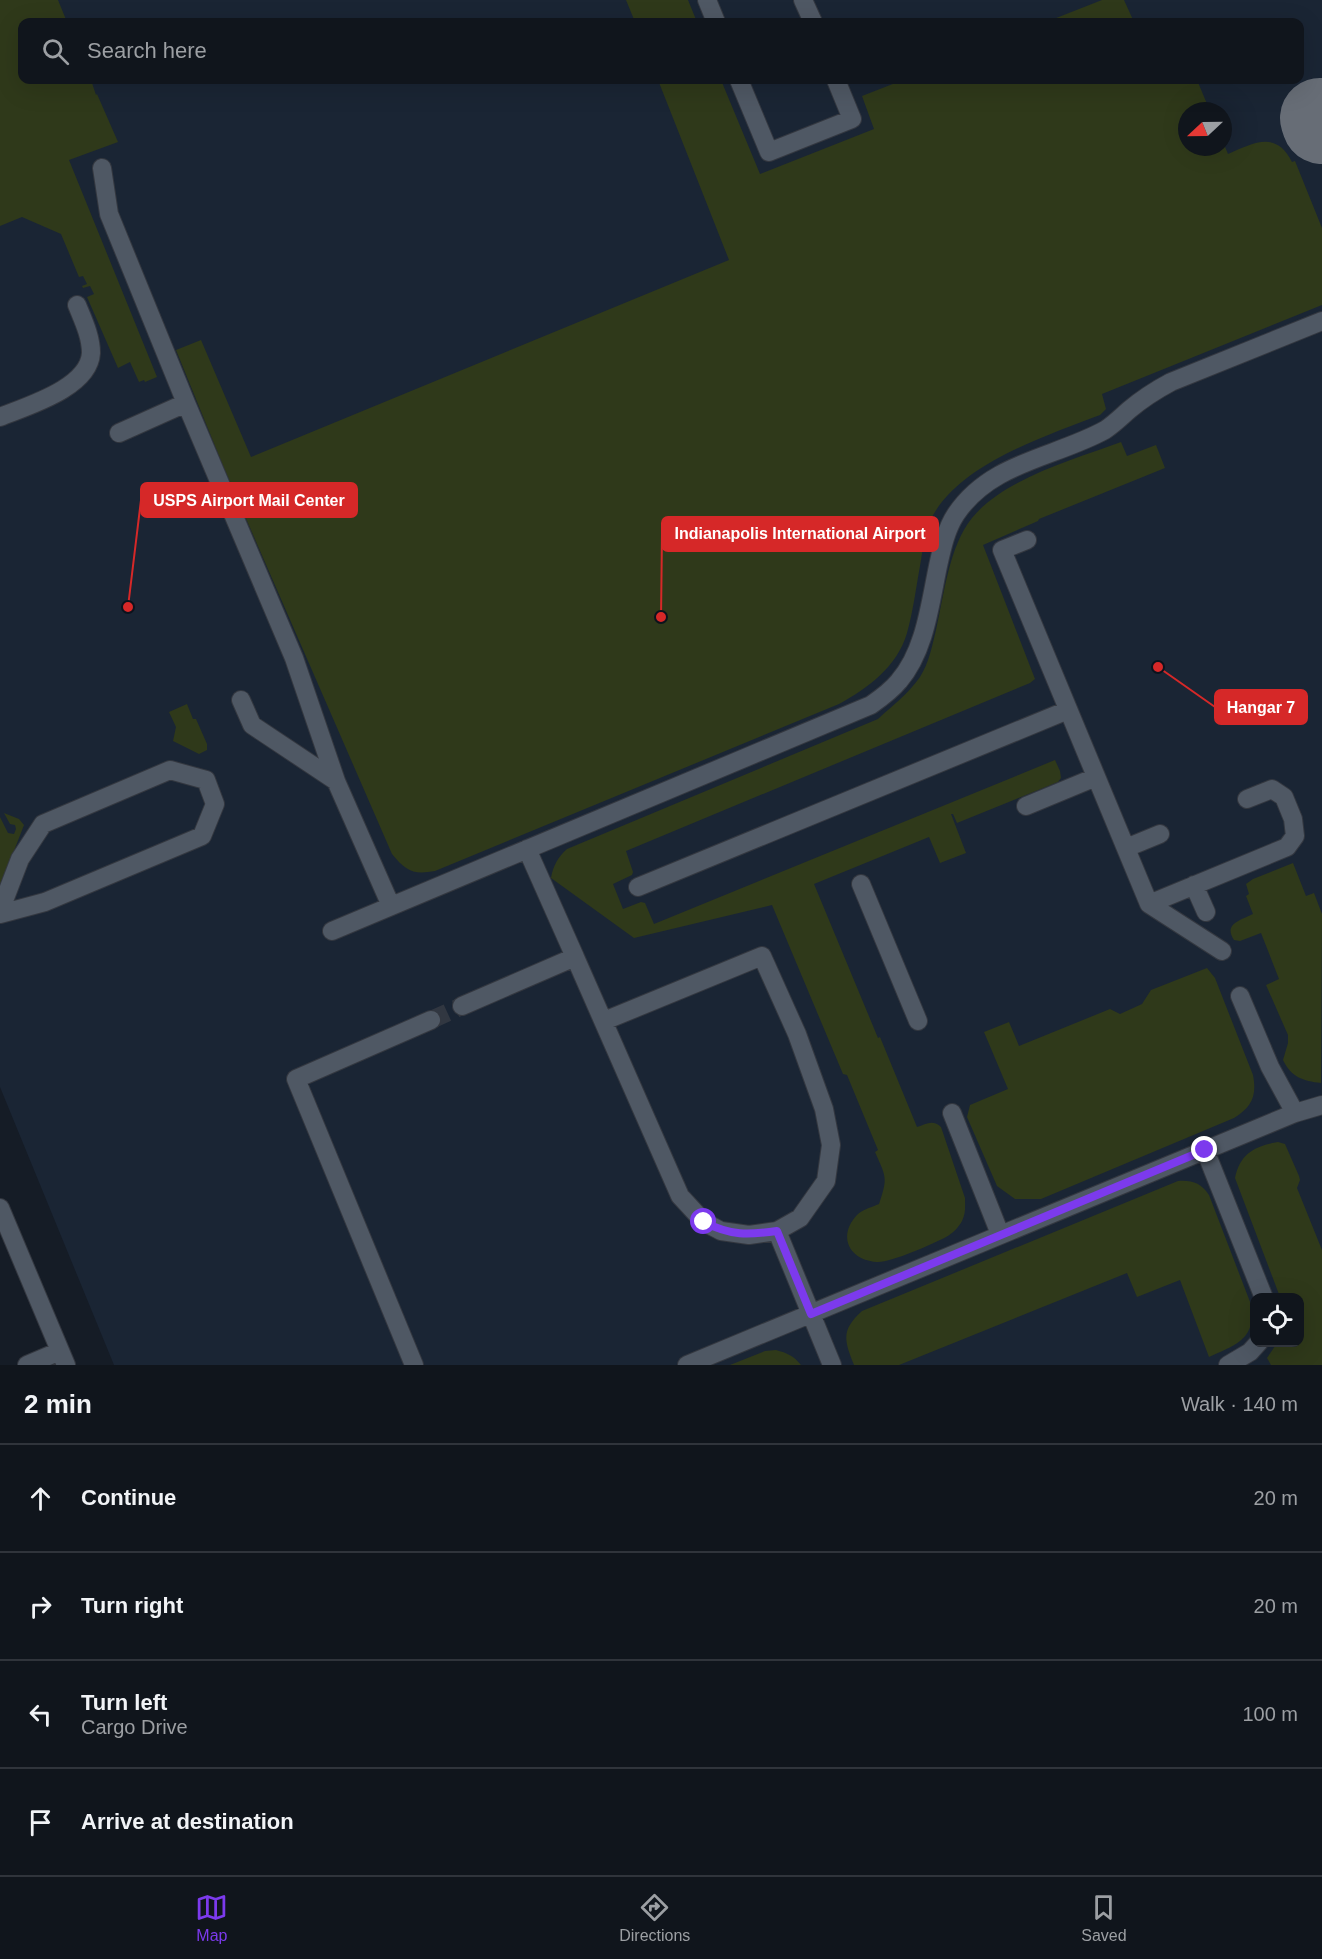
<!DOCTYPE html>
<meta charset="utf-8">
<style>
:root{--surface:#10151c;--page:#1e2229;--text:#f1f3f6;--muted:#9c9fa3;--line:#30343b;--accent:#7c3aed}
body{margin:0;font-family:Helvetica,sans-serif;background:var(--page);color:var(--text)}
.controls{position:absolute;right:18px;bottom:18px;display:grid;overflow:hidden;border-radius:12px;box-shadow:0 6px 24px #0002}
.controls button{width:54px;height:54px;display:grid;place-items:center;padding:0;border:0;border-bottom:2px solid var(--line);background:var(--surface);color:var(--text);font:30px sans-serif}
.compass{position:absolute;left:1178px;top:102px;width:54px;height:54px;border-radius:50%;background:var(--surface);box-shadow:0 6px 24px #0002;rotate:248deg}
.stop{position:absolute;width:18px;height:18px;margin:-14px;border:4px solid #7c3aed;border-radius:50%;background:#fff}
.stop.end{background:#7c3aed;border-color:#fff;box-shadow:0 2px 6px #0008}
.list{margin:0;padding:0;list-style:none}
h2{display:flex;justify-content:space-between;align-items:center;height:78px;margin:0;padding:0 24px;font-size:26px}
h2 small{font-size:20px;font-weight:400;color:var(--muted)}
.list li{display:grid;grid-template-columns:39px 1fr auto;gap:18px;align-items:center;box-sizing:border-box;height:108px;padding:0 24px;border-top:2px solid var(--line)}
.list b{display:block;font-size:22px;white-space:nowrap}
.list p{margin:0;font-size:20px;white-space:nowrap;color:var(--muted)}
.list em{font-size:20px;font-style:normal;color:var(--muted)}
.icon{flex:none;width:33px;height:33px;fill:none;stroke:currentColor;stroke-width:2;stroke-linecap:round;stroke-linejoin:round}
.map{position:relative;flex:none;width:1322px;height:1365px;overflow:hidden}
.search{position:absolute;background:var(--surface);box-shadow:0 6px 24px #0002;left:18px;right:18px;top:18px;height:66px;display:flex;align-items:center;gap:15px;box-sizing:border-box;padding:0 21px;border-radius:12px;color:var(--muted);font-size:22px}
.sheet{height:510px;background:var(--surface)}
nav{display:flex;justify-content:space-around;align-items:center;box-sizing:border-box;height:84px;border-top:2px solid var(--line);background:var(--surface);font-size:16px;color:var(--muted)}
nav a{display:grid;justify-items:center;gap:3px}
nav .on{color:var(--accent)}
.map>svg:first-child{display:block}
.built{fill:#1a2534;fill-rule:evenodd}
.green{fill:#2f391a}
.lines{fill:none;stroke-linecap:round;stroke-linejoin:round}
.taxiway{stroke:#676d76;stroke-width:80}
.minor-tunnel{stroke:#313741;stroke-width:18;stroke-dasharray:18 9;stroke-linecap:butt}
.minor-casing{stroke:#343840;stroke-width:20}
.minor{stroke:#4f5864;stroke-width:18}
.route{stroke:#7c3aed;stroke-width:8}
.leader{fill:none;stroke:#d62828;stroke-width:2}
.callout-dot{fill:#d62828;stroke:#0c131d;stroke-width:2}
.callout{fill:#d62828;stroke:#d62828;stroke-width:2}
.callout-label{font-size:16px;text-anchor:middle;font-weight:bold;fill:#fff}
</style>
<div class="map">
<svg width="1322" height="1365" viewBox="0 0 1322 1365">
<rect width="100%" height="100%" fill="#151c26"/>
<!-- built -->
<path class="built" d="M0,0H1322V1365H114L0,1087ZM22,22H1300V80H22ZM1187,111H1223V147H1187ZM1254,1298H1300V1342H1254Z"/>
<!-- green -->
<path class="green" d="M0,0H58L67,22H22V80H91L96,95L97,94L118,142L69,160L157,377L145,382L144,380L139,382L130,362L118,368L87,297L94,294L90,286L83,288L82,286L87,284L83,276L79,277L61,234L22,217L0,226Z
M626,0H688L697,22H635Z
M1102,0H1124L1134,22H1046Z
M658,80H721L760,174L874,129L862,96L903,80H1197L1210,111H1187V147H1223V142L1228,154C1254,143 1276,130 1292,162L1295,161L1322,228V305L1102,394L1106,409L1100,415C1046,436 961,463 932,517C924,532 923,550 920,566C916,588 913,612 907,633C897,667 868,688 839,704L435,871C413,875 406,871 392,854L224,468L176,350L201,340L251,457L729,260Z
M1121,442L1127,456L1156,445L1165,468L1039,519L1038,521L983,545L1035,679L1030,683L626,851L633,872L632,875L613,884L623,909L641,902L645,903L654,924L1055,760L1060,771L1061,778L1058,782L957,823L953,814H951L966,853L940,863L929,837L814,884L878,1038L880,1037L917,1127C926,1124 933,1119 941,1127L965,1198C965,1206 966,1213 962,1221C959,1227 952,1234 946,1237C933,1244 890,1263 877,1262C848,1260 837,1235 858,1214C864,1209 872,1207 879,1204C888,1177 886,1177 875,1152L878,1150L847,1075L843,1074L772,905L634,938L551,878C553,866 558,857 567,849L878,719C892,706 909,693 920,677C929,663 932,646 936,630C944,595 949,546 972,518C1003,479 1075,459 1121,442Z
M187,704L193,719H196L207,744V750L199,754L173,741L176,727L169,712Z
M4,813L19,819L24,825L0,887V817L8,833L14,834L16,829L15,825L10,824Z
M1293,863L1306,896L1314,893L1322,914L1321,1083C1303,1081 1291,1077 1283,1060L1288,1043V1035L1266,985L1279,979L1261,933L1240,941L1234,940C1223,924 1241,920 1253,914L1246,896L1249,894L1246,884L1253,879Z
M1207,968L1215,978L1253,1075C1257,1096 1252,1107 1234,1118L1041,1199H1015L997,1186L967,1117L970,1105L1008,1089L984,1032L1009,1022L1019,1046L1110,1009L1120,1014L1142,1004L1151,990Z
M1278,1142L1285,1144L1299,1176L1300,1180L1297,1188L1322,1250V1365H1271L1267,1358L1277,1343L1300,1342V1298L1280,1297L1235,1178C1240,1154 1254,1146 1278,1142Z
M1178,1181C1192,1180 1201,1183 1209,1195L1252,1307C1255,1340 1235,1345 1209,1357L1180,1280L1137,1297L1127,1273L899,1365H854C844,1340 841,1330 862,1311Z
M776,1350C787,1353 794,1356 801,1365H730L765,1351Z"/>
<g class="lines">
<!-- taxiway -->
<path class="taxiway" d="M1320,118L1322,124"/>
<!-- minor-tunnel -->
<path class="minor-tunnel" d="M431,1020L462,1006"/>
<!-- minor casing -->
<g class="minor-casing">
<path id="minor" d="M707,0L716,22
M803,0L813,22
M739,80L769,152L852,119L836,80
M102,168L109,214L186,403L294,658L336,781
M0,417C27,406 89,388 91,353C91,336 83,320 77,305
M119,433L186,403
M1027,540L1002,550L1149,904L1222,951
M241,700L252,725L336,781L391,906
M1026,806L1096,777
M1126,848L1160,834
M861,884L918,1021
M1194,885L1206,912
M638,887L1068,710
M1149,904L1287,847L1295,836L1293,819L1284,797L1272,789L1247,799
M0,911L20,859L43,824L170,770L206,780L215,804L202,836L45,902L0,914
M332,931L871,705C881,698 891,691 899,681C925,651 930,604 938,566C942,548 946,529 956,514C991,462 1054,458 1105,430C1114,424 1121,417 1129,410C1142,399 1156,390 1171,382L1322,321
M575,957L680,1196L704,1222L721,1231L749,1235L777,1231L800,1218L826,1181L831,1145L824,1109L797,1034L762,956L604,1021
M1240,996L1270,1067L1295,1113
M462,1006L575,957L527,849
M952,1113L1000,1234
M1205,1150L1264,1298
M0,1208L66,1365
M777,1231L832,1365
M27,1365L60,1351
M414,1365L296,1079L431,1020
M687,1365L1266,1125L1295,1113L1322,1105
M1228,1365L1250,1352L1259,1342"/>
</g>
<!-- minor -->
<use href="#minor" class="minor"/>
</g>
<g class="lines">
<!-- route -->
<path class="route" d="M704,1222C731,1236 748,1235 777,1231L811,1314L1205,1150"/>
</g>
<!-- callouts -->
<path class="leader" d="M128 607L141 500M661 617L662 534M1158 667L1215 707"/>
<g class="callout-dot">
<circle cx="128" cy="607" r="6"/>
<circle cx="661" cy="617" r="6"/>
<circle cx="1158" cy="667" r="6"/>
</g>
<g class="callout">
<rect x="141" y="483" width="216" height="34" rx="6"/>
<rect x="662" y="517" width="276" height="34" rx="6"/>
<rect x="1215" y="690" width="92" height="34" rx="6"/>
</g>
<g class="callout-label">
<text x="249" y="506">USPS Airport Mail Center</text>
<text x="800" y="539">Indianapolis International Airport</text>
<text x="1261" y="713">Hangar 7</text>
</g>
</svg>
<div class="controls">
<button><svg class="icon" aria-label="locate" viewBox="0 0 24 24"><circle cx="12" cy="12" r="6"/><path d="M12 2v4M12 18v4M2 12h4M18 12h4"/></svg></button>
</div>
<svg class="compass" viewBox="-18 -18 36 36"><path d="M0-13l5 13h-10z" fill="#e53935"/><path d="M0 13l5-13h-10z" fill="#9c9fa3"/></svg>
<div class="stop" style="left:704px;top:1222px"></div>
<div class="stop end" style="left:1205px;top:1150px"></div>
<div class="search"><svg class="icon" aria-label="search" viewBox="0 0 24 24"><circle cx="10" cy="10" r="6"/><path d="M15 15l6 6"/></svg>Search here</div>
</div>
<section class="sheet">
<h2>2 min<small>Walk · 140 m</small></h2>
<ul class="list">
<li><svg class="icon" aria-label="ahead" viewBox="0 0 24 24"><path d="M12 20V5M6 11l6-6 6 6"/></svg><div><b>Continue</b></div><em>20 m</em></li>
<li><svg class="icon" aria-label="right" viewBox="0 0 24 24"><path d="M7 20v-9h11M14 6l5 5-5 5"/></svg><div><b>Turn right</b></div><em>20 m</em></li>
<li><svg class="icon" aria-label="left" viewBox="0 0 24 24"><path d="M17 20v-9H6M10 6l-5 5 5 5"/></svg><div><b>Turn left</b><p>Cargo Drive</p></div><em>100 m</em></li>
<li><svg class="icon" aria-label="arrive" viewBox="0 0 24 24"><path d="M6 21V4h12l-3 4 3 4H6"/></svg><div><b>Arrive at destination</b></div></li>
</ul>
</section>
<nav>
<a class="on"><svg class="icon" aria-label="map" viewBox="0 0 24 24"><path d="M3 6l6-2 6 2 6-2v14l-6 2-6-2-6 2zM9 4v14M15 6v14"/></svg>Map</a>
<a><svg class="icon" aria-label="directions" viewBox="0 0 24 24"><path d="M12 3l9 9-9 9-9-9zM9 14v-3h6M13 9l2 2-2 2"/></svg>Directions</a>
<a><svg class="icon" aria-label="saved" viewBox="0 0 24 24"><path d="M7 4h10v16l-5-4-5 4z"/></svg>Saved</a>
</nav>
